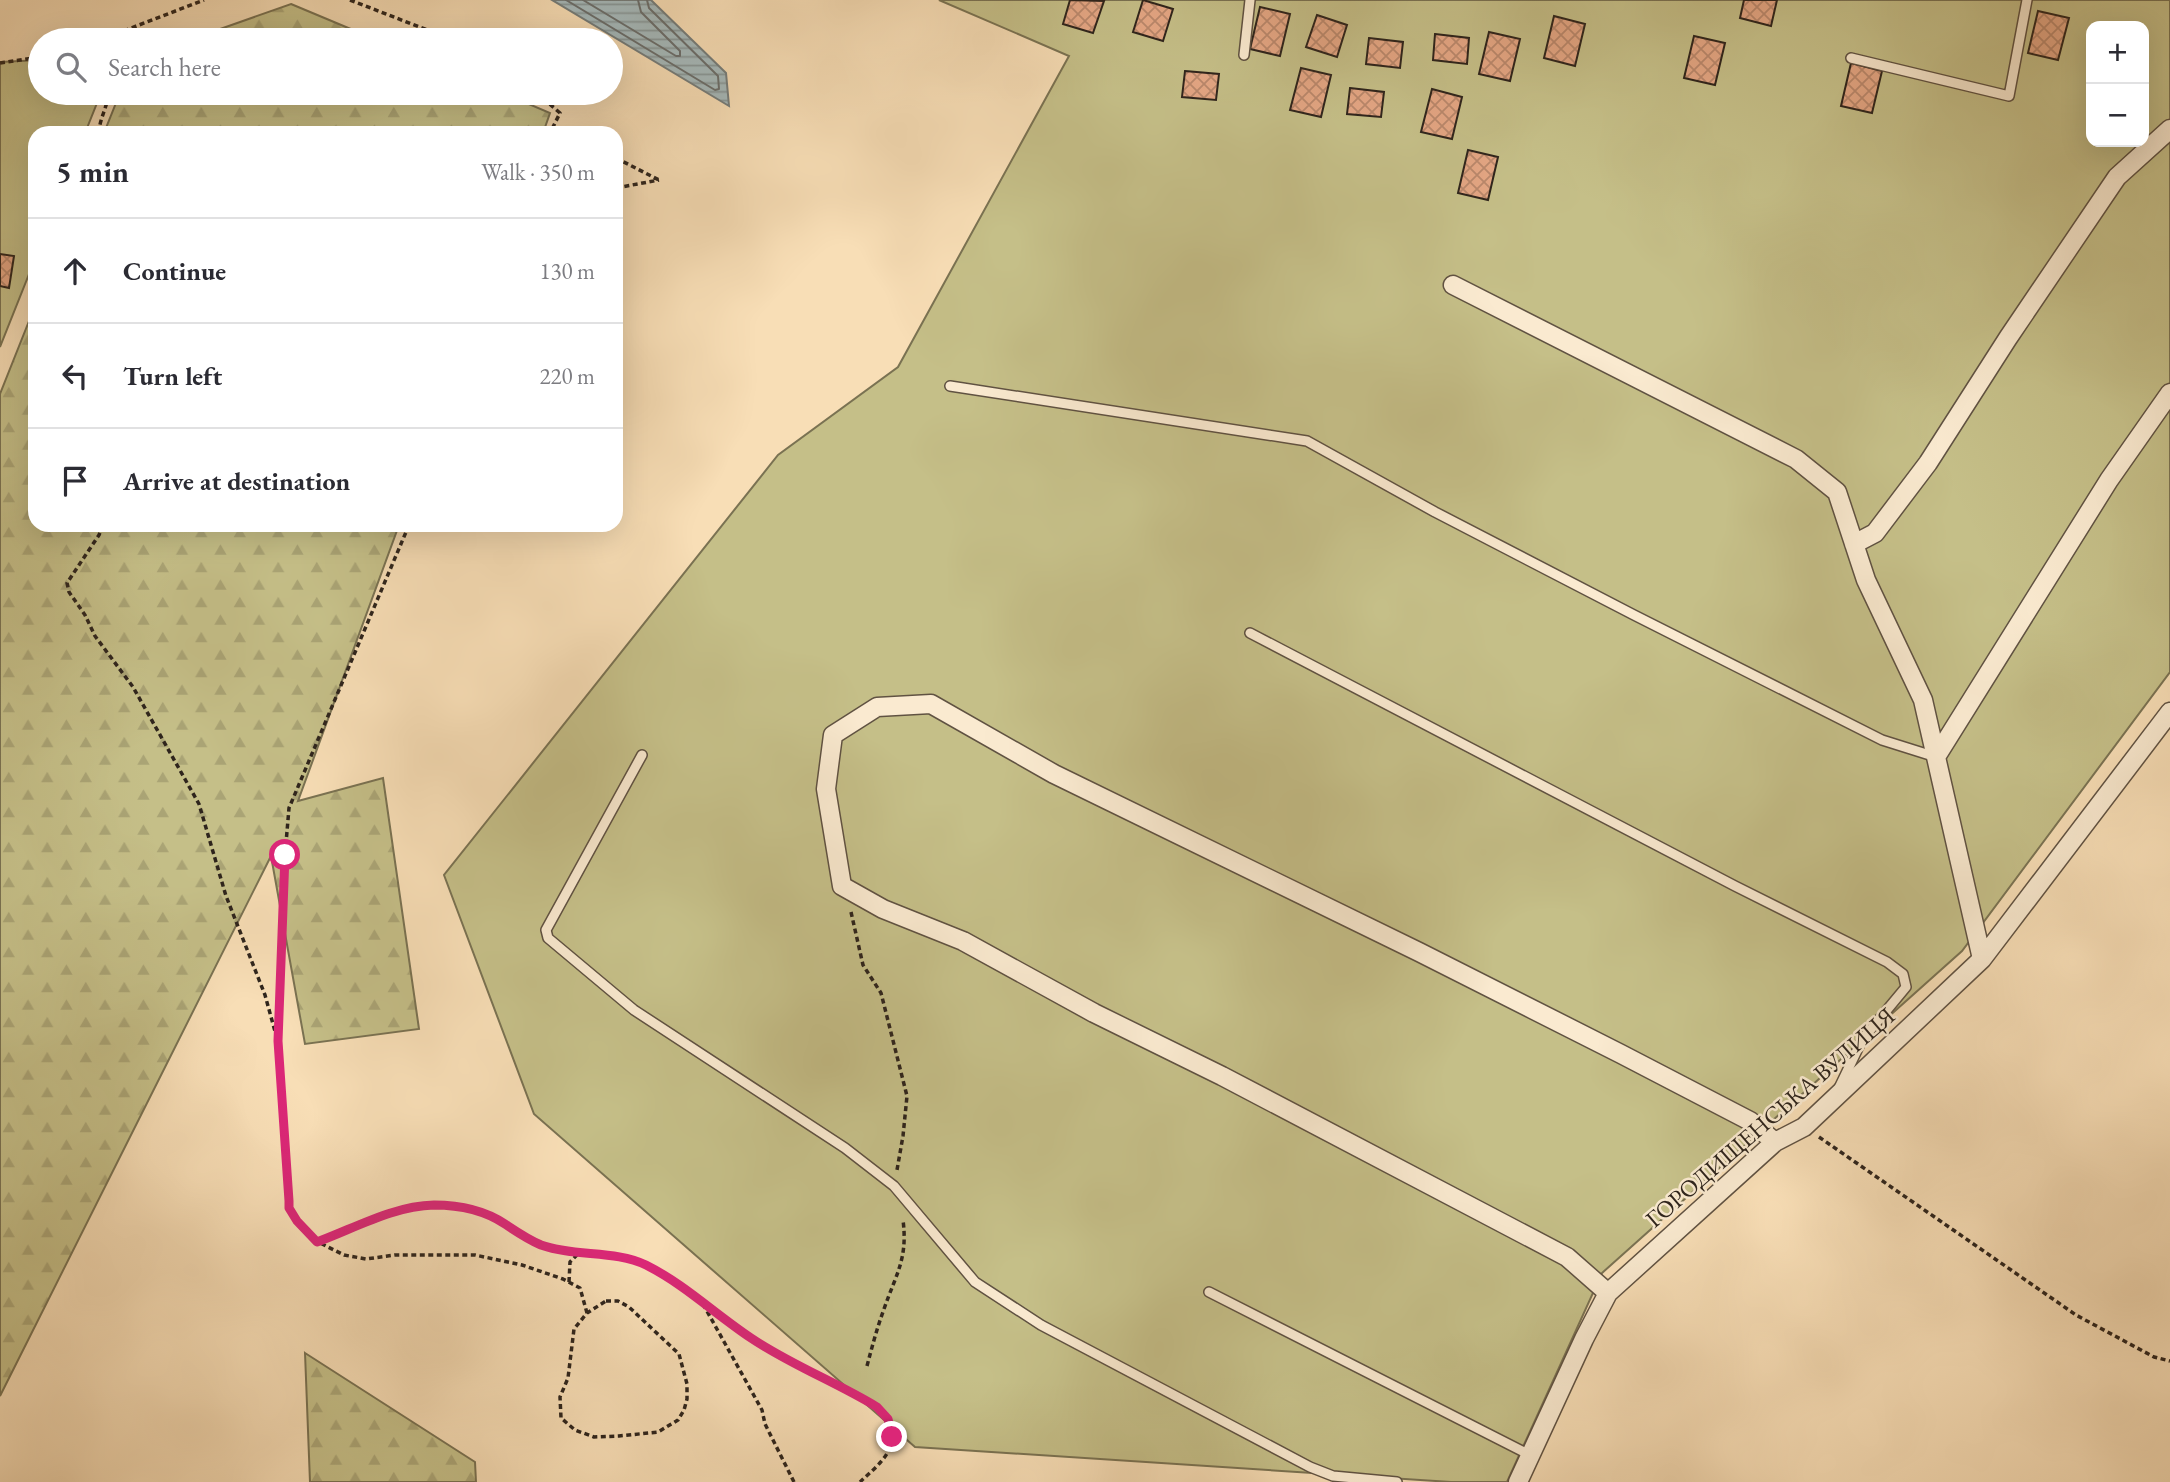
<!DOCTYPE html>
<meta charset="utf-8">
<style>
:root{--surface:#fff;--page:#f2f2f3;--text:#2b2b33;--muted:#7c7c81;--line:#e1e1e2}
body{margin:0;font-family:"EB Garamond",serif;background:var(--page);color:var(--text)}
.controls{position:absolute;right:21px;top:21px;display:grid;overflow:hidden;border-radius:14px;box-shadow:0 7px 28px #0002}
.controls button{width:63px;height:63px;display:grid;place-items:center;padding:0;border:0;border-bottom:2px solid var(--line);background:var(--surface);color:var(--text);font:35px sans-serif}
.stop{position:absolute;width:21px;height:21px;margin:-16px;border:5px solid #db2777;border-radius:50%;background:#fff}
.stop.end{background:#db2777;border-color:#fff;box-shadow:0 2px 7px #0008}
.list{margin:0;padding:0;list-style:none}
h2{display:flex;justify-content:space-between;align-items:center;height:91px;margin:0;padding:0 28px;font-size:30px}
h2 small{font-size:23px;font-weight:400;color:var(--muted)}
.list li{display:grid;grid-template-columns:46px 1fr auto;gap:21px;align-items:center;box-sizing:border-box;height:105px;padding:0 28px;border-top:2px solid var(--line)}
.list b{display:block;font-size:26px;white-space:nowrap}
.list em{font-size:23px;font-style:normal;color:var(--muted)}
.icon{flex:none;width:38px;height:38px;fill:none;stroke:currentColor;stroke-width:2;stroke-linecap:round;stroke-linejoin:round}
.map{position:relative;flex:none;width:2170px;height:1482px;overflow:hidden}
.search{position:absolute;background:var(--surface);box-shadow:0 7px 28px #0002;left:28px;top:28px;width:595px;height:77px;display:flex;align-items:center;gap:18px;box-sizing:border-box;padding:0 24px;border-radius:38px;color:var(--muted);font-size:26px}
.panel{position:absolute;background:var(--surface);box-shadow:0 7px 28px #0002;left:28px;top:126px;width:595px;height:406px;border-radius:21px}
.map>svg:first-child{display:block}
.green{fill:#c5bf88;stroke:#7a7252;stroke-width:2;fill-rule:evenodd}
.forest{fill:url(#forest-firs);stroke:#7a7252;stroke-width:2}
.water{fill:url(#water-rules);stroke:#757d7b;stroke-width:2}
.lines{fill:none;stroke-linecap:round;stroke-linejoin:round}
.shore{stroke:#6a6e6c;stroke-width:2}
.building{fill:url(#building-cross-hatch);stroke:#2e241c;stroke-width:2}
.lane-casing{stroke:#605242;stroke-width:12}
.street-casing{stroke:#605242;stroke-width:21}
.path{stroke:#2e241c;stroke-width:3.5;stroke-dasharray:5 3.5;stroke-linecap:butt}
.lane{stroke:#faead0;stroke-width:9}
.street{stroke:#faead0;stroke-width:18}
.route{stroke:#db2777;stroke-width:9}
.labels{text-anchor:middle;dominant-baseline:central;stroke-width:5;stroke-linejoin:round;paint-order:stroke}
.street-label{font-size:24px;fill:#2e241c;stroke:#faead0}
</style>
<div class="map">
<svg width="2170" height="1482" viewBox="0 0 2170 1482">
<defs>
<pattern id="forest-firs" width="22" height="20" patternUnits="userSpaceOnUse" patternTransform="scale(1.75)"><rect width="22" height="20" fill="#c5bf88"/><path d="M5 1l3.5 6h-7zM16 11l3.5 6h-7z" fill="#aaa475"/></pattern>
<pattern id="water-rules" width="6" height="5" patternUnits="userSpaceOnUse" patternTransform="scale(1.75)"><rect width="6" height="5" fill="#a5b9bb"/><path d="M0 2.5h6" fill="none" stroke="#879697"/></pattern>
<pattern id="building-cross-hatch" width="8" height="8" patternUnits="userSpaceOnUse" patternTransform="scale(1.75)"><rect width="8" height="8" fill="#e5a785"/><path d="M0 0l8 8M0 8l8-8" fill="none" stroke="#ba886c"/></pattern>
</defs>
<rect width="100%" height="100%" fill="#f8deb6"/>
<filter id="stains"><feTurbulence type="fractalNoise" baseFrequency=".00286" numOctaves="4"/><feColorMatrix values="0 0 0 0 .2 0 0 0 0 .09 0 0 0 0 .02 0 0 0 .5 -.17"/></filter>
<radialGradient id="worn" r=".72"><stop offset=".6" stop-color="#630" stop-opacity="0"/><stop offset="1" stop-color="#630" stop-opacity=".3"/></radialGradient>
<!-- green -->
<path class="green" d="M939,0H2170V672L1962,951L1602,1273L1507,1482H1451L915,1447L534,1114L444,875L778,455L898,367L1069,56ZM2091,26H2144V142H2091Z
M40,60V93H101L85,133H35V259L0,347V62Z"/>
<!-- forest -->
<path class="forest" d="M291,4L377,40H189Z
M120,93H503L550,113L543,133H104Z
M35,306V525H399L298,801L383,778L419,1029L305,1044L271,856L0,1396V394Z
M305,1353L475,1462L476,1482H310Z"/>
<!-- water -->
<path class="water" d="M552,0H651L726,73L729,106Z"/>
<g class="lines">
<!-- shore -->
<path class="shore" d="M566,0L715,90L719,89L718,76L649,8L647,0
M583,0L676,56H680V51L641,12L638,0"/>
</g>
<!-- building -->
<path class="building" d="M1070,0L1104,1L1093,33L1063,24Z
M1143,0L1173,9L1163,41L1133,32Z
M1744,0H1777L1771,26L1740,18Z
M1260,7L1290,14L1280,56L1250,49Z
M2038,11L2069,18L2058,60L2028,53Z
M1317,15L1347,25L1337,57L1306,47Z
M1554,16L1585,24L1575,66L1544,58Z
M1489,32L1520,39L1510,81L1479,74Z
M1435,34L1469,38L1467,64L1433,60Z
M1694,36L1725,43L1715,85L1684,78Z
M1369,38L1403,42L1400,68L1366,64Z
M1851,63L1882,71L1872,113L1841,106Z
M1301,68L1331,75L1321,117L1290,110Z
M1185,71L1219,74L1216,100L1182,97Z
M1350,88L1384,92L1381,117L1347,114Z
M1432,89L1462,97L1452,139L1421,132Z
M1468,150L1498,157L1488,200L1458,193Z
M0,254L14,256L9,288L0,286Z"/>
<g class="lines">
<!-- lane casing -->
<g class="lane-casing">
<path id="lane" d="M1244,55L1250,0
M1851,58L2009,96L2027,0
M950,386L1307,441L1435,512L1634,615L1882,740L1936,757
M1250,633L1735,886L1887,962L1903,974L1906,987L1862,1040L1839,1088
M642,755L546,930L548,938L634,1010L845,1148L894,1186L975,1282L1041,1325L1310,1467L1333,1476L1397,1482
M1209,1292L1530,1455"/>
</g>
<!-- street casing -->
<g class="street-casing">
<path id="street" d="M1453,285L1796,459L1837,492L1866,580L1923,700L1982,959
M1854,544L1875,533L1928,463L2008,338L2117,177L2170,129
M1936,757L2109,480L2170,393
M1608,1293L1567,1257L1222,1076L1094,1013L963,941L883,909L842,886L826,789L833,735L877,707L931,704L1054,774L1419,952L1621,1054L1750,1121L1775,1142
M1518,1482L1584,1339L1608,1293L1775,1142L1804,1127L1982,959L2170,712"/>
</g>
<!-- path -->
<path class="path" d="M350,0L453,40
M100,40L204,0
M0,63L40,57
M537,93L560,113L553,127
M99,133C99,119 108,107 108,93
M551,133L553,127L566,133
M616,158L659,180
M616,188L659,180
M103,525L99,535L67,583L69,592L85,615L95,636L133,687L199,804L226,896L265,995L276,1035
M409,525L289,808L285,855L278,1041L289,1208L297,1221L318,1242L344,1255L366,1259L395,1255H475L522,1265L563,1279L580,1288L587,1313
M851,912L863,965L881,993L907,1096L903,1136L897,1170
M1819,1137L2076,1315L2154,1357L2170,1361
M318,1242C360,1225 402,1202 449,1205C480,1208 495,1220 521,1236C533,1244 551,1249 566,1252C591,1257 619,1253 644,1264C683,1282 714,1312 748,1337C773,1354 800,1368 827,1381C847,1390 879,1400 888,1420C902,1448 878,1465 860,1482
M569,1282L570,1262L578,1254
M606,1301H618L629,1307L679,1354L687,1384V1399L684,1410L678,1420L658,1432L619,1436L594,1437L575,1430L561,1418L560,1397L568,1378L574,1329L587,1313Z
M703,1304L762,1410L765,1424L794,1482
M867,1366C872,1347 877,1328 884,1309C896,1274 908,1259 903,1220"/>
<!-- lane -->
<use href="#lane" class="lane"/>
<!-- street -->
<use href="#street" class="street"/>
</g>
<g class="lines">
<!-- route -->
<path class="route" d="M285,855L278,1041L289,1201V1208L297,1221L317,1242C355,1228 393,1206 434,1205C459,1205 484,1210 505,1224C517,1232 527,1239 541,1245C575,1257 615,1250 646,1265C684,1284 715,1314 751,1338C791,1365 836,1382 877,1407L888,1419L892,1437"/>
</g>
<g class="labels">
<!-- street labels -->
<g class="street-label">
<text transform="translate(1770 1117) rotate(-41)">ГОРОДИЩЕНСЬКА ВУЛИЦЯ</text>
</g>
</g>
<rect width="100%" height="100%" filter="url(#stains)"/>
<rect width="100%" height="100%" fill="url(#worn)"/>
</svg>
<div class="controls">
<button>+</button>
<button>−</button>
</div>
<div class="stop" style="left:285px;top:855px"></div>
<div class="stop end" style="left:892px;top:1437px"></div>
<div class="search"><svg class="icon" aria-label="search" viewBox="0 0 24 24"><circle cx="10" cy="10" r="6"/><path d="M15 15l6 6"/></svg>Search here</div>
<section class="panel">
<h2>5 min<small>Walk · 350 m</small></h2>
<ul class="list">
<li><svg class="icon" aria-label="ahead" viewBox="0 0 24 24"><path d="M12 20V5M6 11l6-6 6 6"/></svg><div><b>Continue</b></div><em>130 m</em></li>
<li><svg class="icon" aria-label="left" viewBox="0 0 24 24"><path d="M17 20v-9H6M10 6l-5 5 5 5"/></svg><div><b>Turn left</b></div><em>220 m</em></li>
<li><svg class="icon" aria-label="arrive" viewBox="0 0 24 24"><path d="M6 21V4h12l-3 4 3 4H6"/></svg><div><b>Arrive at destination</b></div></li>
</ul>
</section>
</div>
